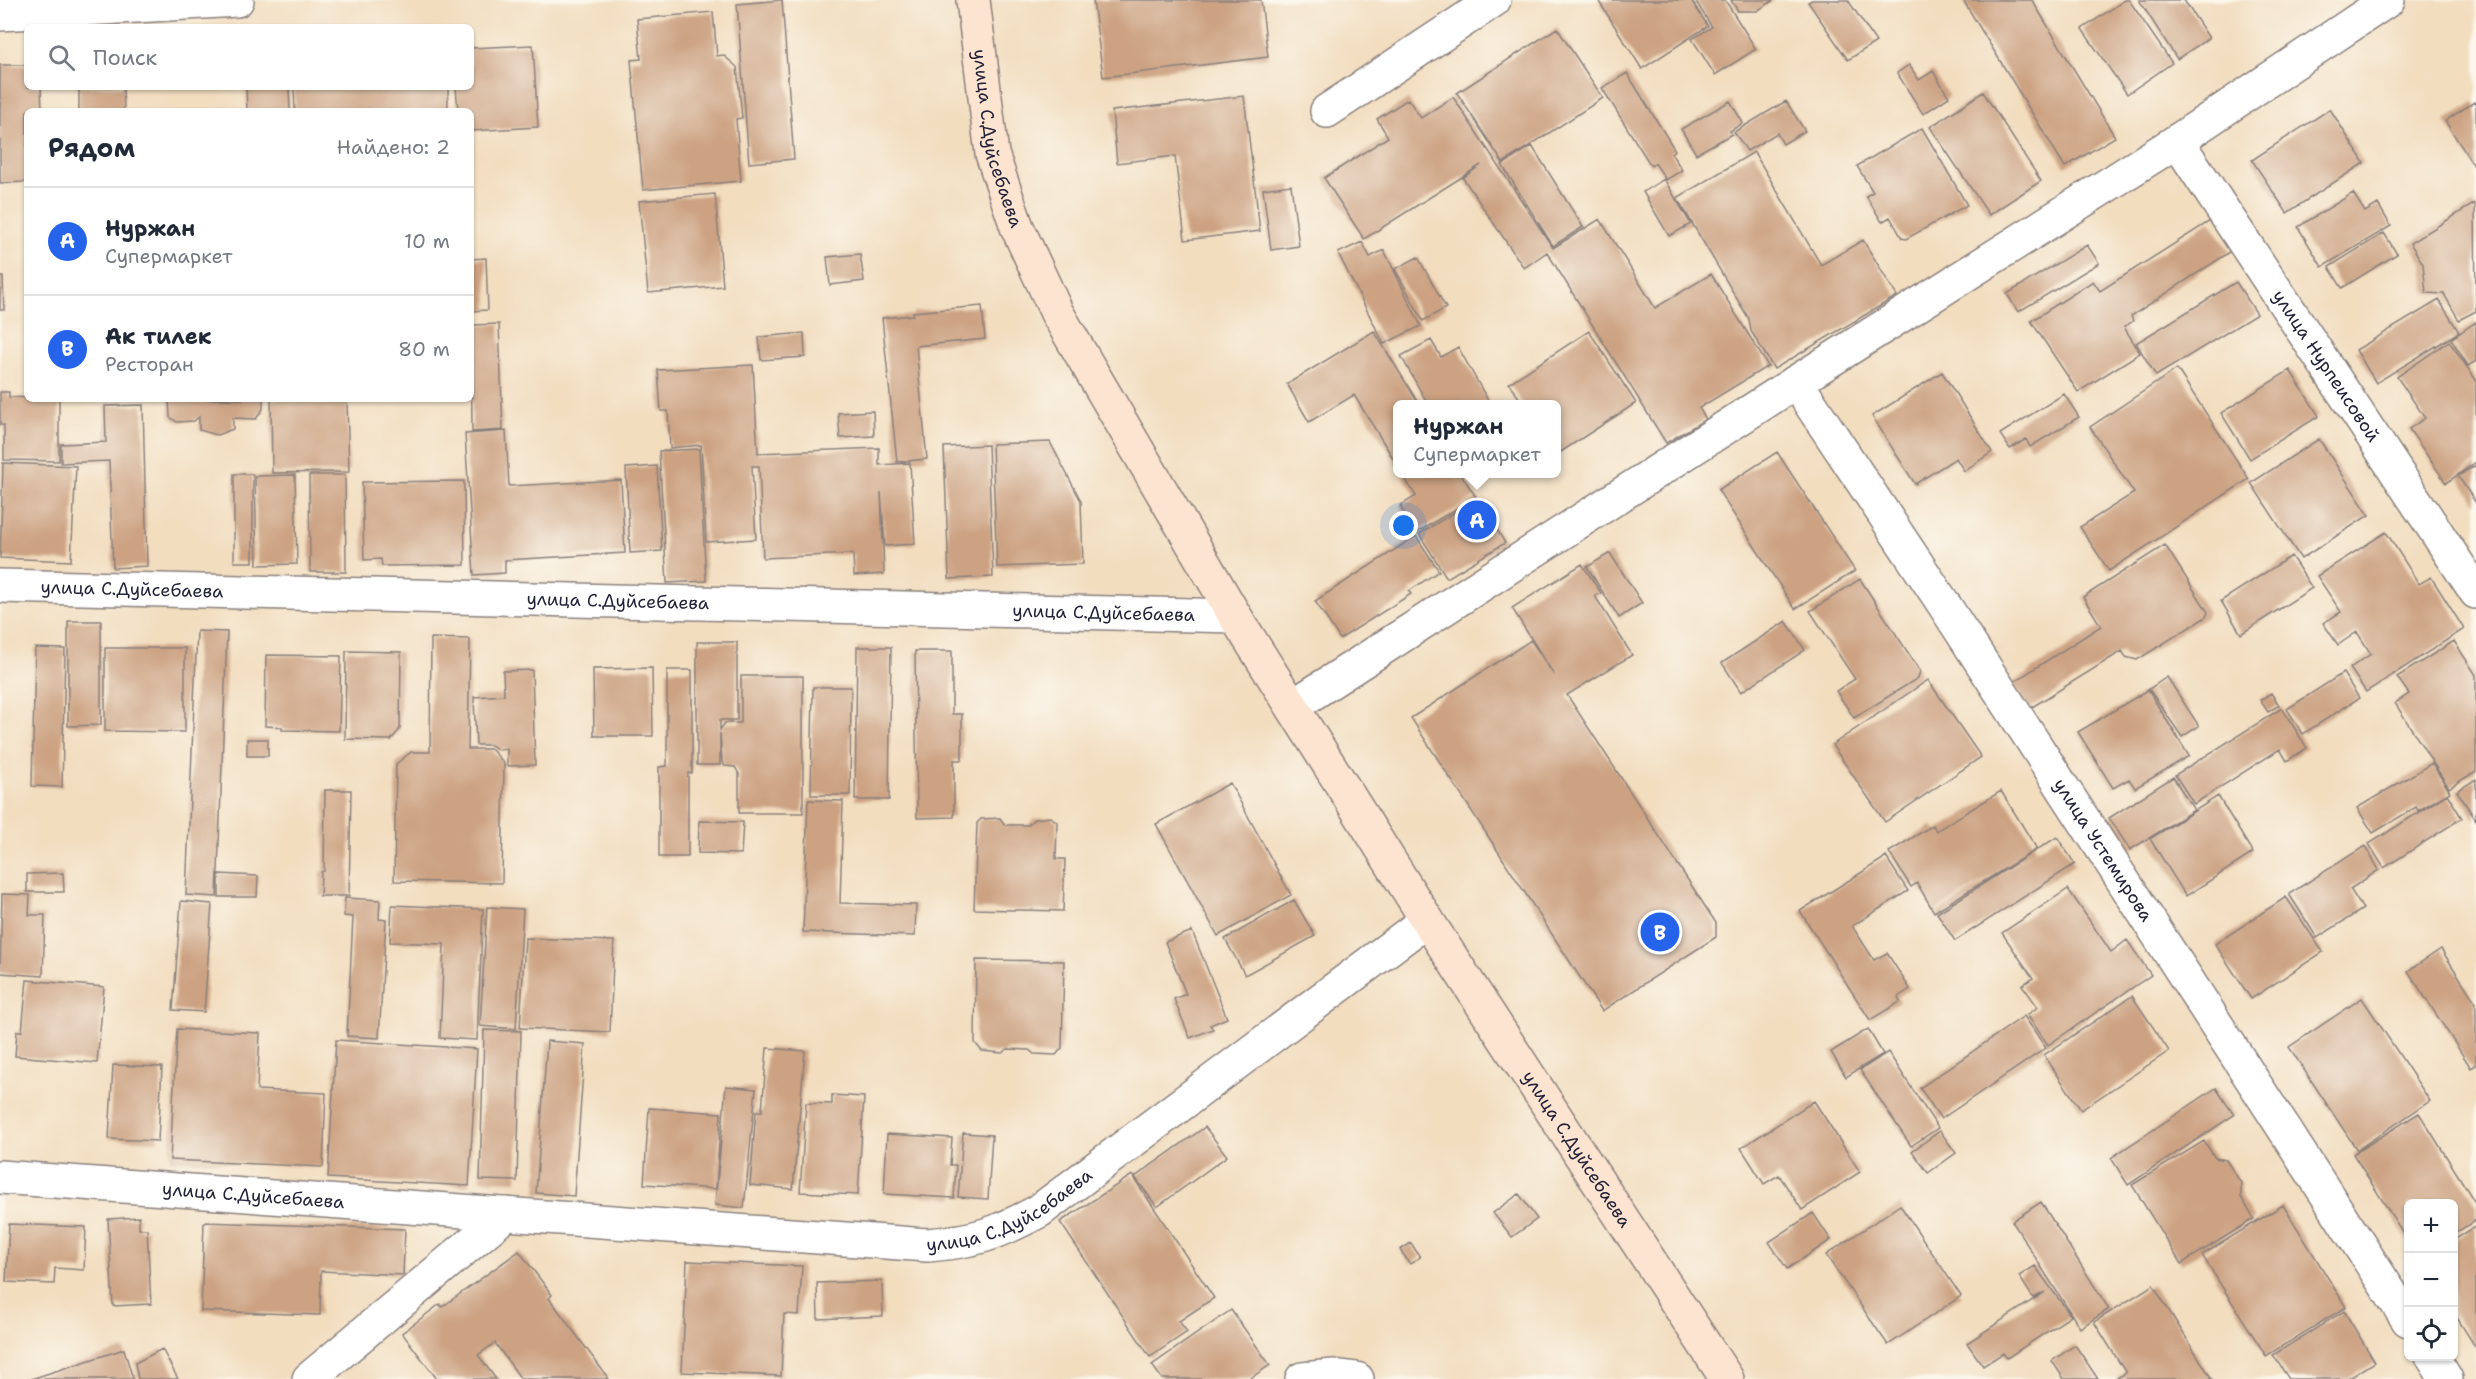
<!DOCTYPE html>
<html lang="ru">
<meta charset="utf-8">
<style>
:root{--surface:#fff;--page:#f2f2f3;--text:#1f2937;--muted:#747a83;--line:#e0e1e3;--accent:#2563eb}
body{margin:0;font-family:"Shantell Sans",sans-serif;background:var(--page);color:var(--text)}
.controls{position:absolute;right:18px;bottom:18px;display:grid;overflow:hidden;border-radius:9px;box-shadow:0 2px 4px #0004}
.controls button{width:54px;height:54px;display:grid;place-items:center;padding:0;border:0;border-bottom:2px solid var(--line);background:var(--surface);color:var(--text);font:30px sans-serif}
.you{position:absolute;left:1404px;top:526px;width:21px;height:21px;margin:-15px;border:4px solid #fff;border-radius:50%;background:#1a73e8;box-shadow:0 0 0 9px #1a73e833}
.badge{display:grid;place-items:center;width:39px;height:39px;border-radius:50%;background:var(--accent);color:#fff;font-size:20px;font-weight:700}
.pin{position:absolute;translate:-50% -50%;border:3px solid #fff;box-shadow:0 2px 6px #0006}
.popup{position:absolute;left:1393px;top:400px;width:168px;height:78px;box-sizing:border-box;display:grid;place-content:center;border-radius:9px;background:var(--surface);filter:drop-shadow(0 2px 4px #0005);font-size:20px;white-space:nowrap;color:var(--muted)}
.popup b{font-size:22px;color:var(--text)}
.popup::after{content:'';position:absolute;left:50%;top:100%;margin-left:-12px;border:12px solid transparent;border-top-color:var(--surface)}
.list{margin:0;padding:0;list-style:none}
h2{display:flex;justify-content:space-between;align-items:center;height:78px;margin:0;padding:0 24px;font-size:26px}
h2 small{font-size:20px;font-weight:400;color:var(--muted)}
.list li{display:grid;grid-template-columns:39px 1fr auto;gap:18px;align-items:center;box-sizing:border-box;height:108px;padding:0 24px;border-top:2px solid var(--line)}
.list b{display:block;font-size:22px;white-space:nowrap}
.list p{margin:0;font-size:20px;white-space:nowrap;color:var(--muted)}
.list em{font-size:20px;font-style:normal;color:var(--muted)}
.icon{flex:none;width:33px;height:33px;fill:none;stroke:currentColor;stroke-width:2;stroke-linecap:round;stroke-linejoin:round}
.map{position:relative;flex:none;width:2476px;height:1379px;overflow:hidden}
.search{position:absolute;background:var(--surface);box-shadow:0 2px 4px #0004;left:24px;top:24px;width:450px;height:66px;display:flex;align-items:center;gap:15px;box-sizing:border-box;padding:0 21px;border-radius:9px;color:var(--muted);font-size:22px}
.panel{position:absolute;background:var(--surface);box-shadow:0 2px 4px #0004;left:24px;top:108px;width:450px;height:294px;border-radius:9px}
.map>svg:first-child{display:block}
.building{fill:#cca282}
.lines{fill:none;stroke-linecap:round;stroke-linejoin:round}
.street-casing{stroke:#8a807d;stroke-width:36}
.secondary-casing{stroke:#8a807d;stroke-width:36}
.street{stroke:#fff;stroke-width:33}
.secondary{stroke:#fde4d0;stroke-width:33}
.labels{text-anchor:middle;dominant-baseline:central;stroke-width:4.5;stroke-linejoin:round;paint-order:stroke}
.street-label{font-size:18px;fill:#22223b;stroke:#fbf7ec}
</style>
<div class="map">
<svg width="2476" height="1379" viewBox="0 0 2476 1379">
<rect width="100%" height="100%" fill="#fbf7ec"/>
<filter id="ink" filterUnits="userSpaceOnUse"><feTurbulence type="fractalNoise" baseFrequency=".0167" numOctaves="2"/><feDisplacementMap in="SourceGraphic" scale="12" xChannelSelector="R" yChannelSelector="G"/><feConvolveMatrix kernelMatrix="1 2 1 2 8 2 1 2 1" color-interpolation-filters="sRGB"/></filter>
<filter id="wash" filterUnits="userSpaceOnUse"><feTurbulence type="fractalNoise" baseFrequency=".008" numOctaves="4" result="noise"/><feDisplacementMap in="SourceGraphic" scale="24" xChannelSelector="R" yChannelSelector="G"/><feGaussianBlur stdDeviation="1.35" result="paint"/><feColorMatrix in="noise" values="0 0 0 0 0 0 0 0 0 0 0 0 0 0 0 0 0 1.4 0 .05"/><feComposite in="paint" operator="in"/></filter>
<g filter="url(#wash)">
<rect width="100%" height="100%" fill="#f2ddbf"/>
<g id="blocks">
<!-- building -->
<path class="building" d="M782,0L794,159L749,163L737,4Z
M1093,0H1261L1268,57L1103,77Z
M1598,0H1691L1708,26L1642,69Z
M1695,0H1725L1756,49L1715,75L1692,39L1712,27Z
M1731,0H1774L1757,11H1738Z
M1812,0H1848L1876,42L1848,60L1808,2Z
M1963,0H2032L2115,137L2065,167Z
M2125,0H2129L2172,63L2127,94L2082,29Z
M2139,0H2184L2209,38L2177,59Z
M713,12L717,56L723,55L737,67L742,118L736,119L741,181L643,190L631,60L641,59L637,19Z
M1557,28L1603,98L1503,163L1457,93Z
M533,45L538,127L471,131V111H458L456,87H471V48Z
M0,65H27V87H41L42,111H27V182L0,183Z
M1909,65L1919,80L1933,71L1949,97L1923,114L1897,73Z
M1627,73L1675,150L1671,153L1682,170L1666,180L1655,163L1651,166L1602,88Z
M79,87H123L124,111H79Z
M246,87H289L290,111H247Z
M294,87H448V111H295Z
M1983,92L2041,181L1989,215L1930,127Z
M1244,96L1260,231L1185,240L1175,156L1117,163L1112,111Z
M1453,97L1553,248L1600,219L1655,308L1711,274L1768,366L1699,408L1706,419L1666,443L1547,252L1524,268L1463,178L1481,165L1364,239L1324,178L1388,137L1377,119L1408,99L1421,118Z
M1730,101L1743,123L1730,131L1732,134L1696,154L1681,129Z
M1786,101L1805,131L1783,144L1777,133L1747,151L1734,132Z
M2474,102L2476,105V169L2445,121Z
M2330,109L2364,163L2287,213L2252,160Z
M1922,128L1967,205L1906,239L1902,238L1890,217L1882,222L1866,196L1873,192L1857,166Z
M1532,146L1583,227L1553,246L1502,165Z
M1754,152L1821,265L1863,240L1897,296L1774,369L1751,331L1749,319L1677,198Z
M1664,179L1691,224L1669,236L1643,192Z
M1291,185L1299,246L1271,250L1263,189Z
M2353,193L2365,212L2378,204L2391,226L2322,267L2298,227Z
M715,194L723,286L648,293L639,201Z
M2475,203L2476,311L2459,320L2444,294L2426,293L2423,264L2410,243Z
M2210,221L2230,252L2131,316L2133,321L2124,327L2140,353L2078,392L2031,321L2093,281L2100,291Z
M2384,233L2397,254L2342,288L2329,267Z
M1362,242L1370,257L1384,250L1421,326L1384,344L1338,253Z
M2087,245L2099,263L2018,312L2007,294Z
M860,254L864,281L830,285L827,257Z
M1418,257L1446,308L1423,321L1395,269Z
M486,258L488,310L471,311V259Z
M0,277H3L4,310H0Z
M2236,282L2257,314L2156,376L2136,343Z
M2439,300L2459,332L2376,383L2356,350Z
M982,306L985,339L916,346L927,459L897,462L882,318L913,315V312Z
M2476,322V361L2468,366L2451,339Z
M499,324L503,430L472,432L471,325Z
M1374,331L1419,404H1398V466L1354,395L1309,422L1287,384Z
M1589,331L1636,403L1556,455V404H1523L1509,383Z
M804,333L805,357L761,360L759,337Z
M1431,340L1441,357L1458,347L1490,404H1428L1401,356Z
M2449,341L2476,380V462L2446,483L2409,429L2425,418L2397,377Z
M753,365L758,453L879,448V465L910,463L915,544L885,546L881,492L884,574L854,576L853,554L763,558L759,466H752L756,539L706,542L701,445L670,448L668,411H661L658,370Z
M2177,369L2249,479L2109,571L2080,527L2134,493L2090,427Z
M2290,370L2319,416L2250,459L2221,413Z
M1942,372L1992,452L1964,471L1956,458L1915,484L1872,416Z
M0,392H9V397L59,399V461L4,460V425H0Z
M2064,394L2079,417L2030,447L2026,439L2010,449L2000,434Z
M169,399H263V409L256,419L233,418V429L217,435L199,430V417L194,421L177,422L170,417Z
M271,399H347L349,472L272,473Z
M143,405L147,566L113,568L109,461L61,463V444L106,442L105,406Z
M873,411L874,436L840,438L838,413Z
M506,431L509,486L621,480L625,553L505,560V573L474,575L465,434Z
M2319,439L2369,515L2301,559L2251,483Z
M1050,442L1081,501L1083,564L997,567L992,444Z
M988,445L993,577L949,579L944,447Z
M699,449L706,581L667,583L659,451Z
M1777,452L1855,571L1795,609L1718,490Z
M3,463L76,466L71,561L0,558Z
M2476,465V503L2458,476Z
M657,466L662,551L630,553L626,468Z
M234,474H253V562H234Z
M1402,474H1461L1476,497L1416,533L1400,506L1416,496Z
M295,475L297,564L257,565L255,476Z
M309,475H345L346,572H310Z
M464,481L465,565L382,566L381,559L364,560L362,482Z
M1478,498L1505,543L1447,578L1419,534Z
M2386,532L2419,584L2431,577L2464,629L2366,692L2350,668L2371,654L2357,632L2338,645L2323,623L2341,612L2317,576Z
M1416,536L1439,571L1409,591L1411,594L1340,639L1315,601Z
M2165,545L2208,612L2206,617L2137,660L2126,657L2122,651L2029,709L2012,683L2101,626L2083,597Z
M1610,553L1642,603L1619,618L1587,567Z
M2291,556L2312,588L2241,634L2221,601Z
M1582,564L1601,593L1595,596L1632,655L1567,695L1716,923V937L1602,1011L1411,718L1531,640L1554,675L1512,608Z
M1860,579L1920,671L1918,678L1854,718L1836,691L1855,679L1810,611Z
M68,621H101V725L68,726Z
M1786,621L1805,650L1741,692L1722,663Z
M197,631L227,632L217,897L186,895Z
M431,638L470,639L468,749H491L504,763L502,883L394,881L396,764L411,752H430Z
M2454,641L2476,675V771L2449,788L2395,703L2409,694L2397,677Z
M697,642H737V720H720V730L725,723H741V676H803V813H739V774L735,767L725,766L722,762L720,733V765H697Z
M857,647H891L889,800H855Z
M35,648L65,649L62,787L32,786Z
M105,648H185V732L105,731Z
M346,651L401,652L400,729L391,740L345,739Z
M915,651H952V714H962V760H954V817L917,818Z
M266,655L341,656L339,731L282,730V727L265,726Z
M652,668L653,736H594L593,669Z
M532,670L535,765L507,766V749L498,750L491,745H476L474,697L504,695L503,671Z
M667,670H692V773H688V857H659V767L667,766Z
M2343,673L2359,698L2303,734L2287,709Z
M2167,677L2199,726L2182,737L2149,689Z
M1928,680L1981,757L1885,822L1832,745Z
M813,687H851L850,795H811Z
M2148,690L2189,756L2135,788L2129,779L2113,788L2078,732Z
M2271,693L2279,705L2268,712L2260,700Z
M2282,708L2307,748L2287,761L2280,749L2194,804L2175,775Z
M247,739H268V756H247Z
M2432,763L2450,792L2418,811L2416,807L2373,833L2357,808Z
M2173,777L2194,810L2130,850L2109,818Z
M2476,779V820L2457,791Z
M1230,783L1291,895L1218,936L1156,824Z
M325,790H351L349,896H320L321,872L324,871Z
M2001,791L2037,849L1934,912L1917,883L1911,887L1889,852L1933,825L1936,831Z
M2447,794L2462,818L2384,868L2369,844Z
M2218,796L2253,853L2186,896L2150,839Z
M808,800L843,801L840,903L916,905L915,936L803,932Z
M1051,817L1057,822L1056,859H1065L1063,911L974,909L977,823L981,819L1000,818L1005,825H1028L1034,819Z
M699,821L743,822L741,854L698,853Z
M2057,837L2075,864L1955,941L1937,913Z
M2365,846L2379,870L2350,889L2363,909L2317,938L2289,894Z
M1886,857L1908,891L1852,926L1874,960L1887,953L1910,989L1898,997L1900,1002L1870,1020L1800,911Z
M63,873L64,892H27V874Z
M219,874L258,876L257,897H219Z
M2068,889L2111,952L2127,940L2151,975L2048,1045L2027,1015L2038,1007L2022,985L2033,978L2002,933Z
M2,894L30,895L29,915H45L43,976L0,973Z
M2286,897L2323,952L2251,999L2215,944Z
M345,898L380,900L379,919L386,920L379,1038L347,1036L353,917L344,916Z
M1294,900L1315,936L1245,975L1225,939Z
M181,901L212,904L204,1012L173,1010Z
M392,905L483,909L477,1040L440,1038L444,944L390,942Z
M487,907L523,909L516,1029L480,1026Z
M1192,931L1227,1018L1210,1025L1213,1029L1190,1038L1174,999L1186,994L1165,942Z
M525,938L614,941L610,1032L520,1028Z
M2441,949L2476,1003V1065L2471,1068L2408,971Z
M976,960L1064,961L1062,1048L1056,1055L1034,1054L1029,1050L1008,1049L1002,1053L982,1051L975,1043Z
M27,980L104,987L97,1063L15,1056L17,1031H22Z
M2132,996L2169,1051L2081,1110L2044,1055Z
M2362,998L2430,1101L2357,1150L2289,1047Z
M2024,1016L2046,1048L1941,1119L1920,1088Z
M177,1029L260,1033L257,1090L326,1093L323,1167L170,1160Z
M1868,1029L1883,1054L1846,1077L1831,1052Z
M484,1030L521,1031L517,1181L480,1180Z
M336,1040L477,1049L469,1186L328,1178Z
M547,1041L585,1044L574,1196L536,1193Z
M767,1048L805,1051L793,1189L750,1185L756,1111H762Z
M1888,1052L1938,1128L1911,1146L1860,1070Z
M113,1065L162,1067L158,1141L109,1139Z
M726,1086L756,1089L744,1208L715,1205Z
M2216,1088L2234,1115L2128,1185L2111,1158Z
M832,1095L864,1097L858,1195L800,1192L806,1103L832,1104Z
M1814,1101L1860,1172L1802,1210L1779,1175L1764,1184L1741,1148Z
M649,1108L721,1113L716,1189L644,1184Z
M2419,1113L2476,1204V1220L2454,1234V1204H2408V1241L2353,1154Z
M1205,1127L1227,1156L1157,1207L1135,1177Z
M1940,1131L1956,1153L1928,1173L1912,1151Z
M963,1133L992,1135L988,1199L958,1197Z
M887,1134L952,1138L950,1165H956L954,1198L884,1194Z
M2204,1141L2215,1158L2226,1160L2241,1183V1197L2254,1219L2181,1264L2132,1185Z
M1132,1175L1214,1298L1179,1321L1187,1332L1150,1357L1060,1222Z
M1519,1194L1537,1219L1512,1237L1493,1213Z
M2041,1202L2109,1309L2080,1328L2012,1221Z
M1900,1205L1961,1296L1888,1345L1826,1255Z
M2283,1205L2346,1307L2266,1356L2202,1255Z
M1813,1213L1831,1240L1787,1269L1769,1242Z
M139,1217V1229H147L151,1304L113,1306L108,1219Z
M204,1222L405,1229L403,1275L321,1271L320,1315L201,1311Z
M9,1224L86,1227L84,1270L55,1268L54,1284L6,1282Z
M2476,1226V1348L2454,1313V1240Z
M1411,1243L1420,1257L1410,1264L1400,1250Z
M519,1251L552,1295L549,1298L609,1379H521L495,1343L478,1355L496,1379H437L402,1333L440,1304L442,1307Z
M687,1261L802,1266L799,1315L784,1314L781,1376L682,1372Z
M2035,1266L2071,1316L2007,1358L2003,1353L1983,1366L1967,1343L2045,1292L2033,1298L2019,1276Z
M882,1281L883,1316L818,1319L817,1283Z
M2153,1285L2212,1379H2115L2126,1373L2094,1322Z
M1231,1310L1270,1365L1249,1379H1162L1152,1365Z
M2344,1311L2375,1362L2348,1379H2289L2273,1355Z
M2075,1345L2098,1379H2064L2052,1361Z
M124,1349L133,1379H31Z
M162,1349L178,1379H138L135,1363Z"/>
</g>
</g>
<g filter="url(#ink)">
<use href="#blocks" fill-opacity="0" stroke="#8a807d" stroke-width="1.5"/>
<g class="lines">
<!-- street casing -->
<g class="street-casing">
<g id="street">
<path d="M0,14L237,0"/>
<path d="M1327,111L1494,0"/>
<path id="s1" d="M2177,141L2476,592"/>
<path id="s2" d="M1796,382L1943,603L2408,1320"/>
<path id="s3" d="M0,586L1235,616"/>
<path d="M1293,706L1796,382L2177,141L2388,0"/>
<path id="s4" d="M0,1177L927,1245C976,1241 996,1234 1039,1211L1427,920"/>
<path d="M2432,1356L2446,1379"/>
<path d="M309,1379L506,1214"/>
<path d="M1302,1379L1334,1376L1357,1379"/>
</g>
</g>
<!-- secondary casing -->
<g class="secondary-casing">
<g id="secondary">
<path id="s5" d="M973,0L992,154L1017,227L1057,313L1235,616L1427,920L1727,1379"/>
</g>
</g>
<!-- street -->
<use href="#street" class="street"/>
<!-- secondary -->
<use href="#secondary" class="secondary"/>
</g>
</g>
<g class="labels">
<!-- street labels -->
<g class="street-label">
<text stroke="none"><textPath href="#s5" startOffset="141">улица С.Дуйсебаева</textPath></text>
<text stroke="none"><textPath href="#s1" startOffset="270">улица Нурпеисовой</textPath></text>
<text stroke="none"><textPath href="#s3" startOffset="132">улица С.Дуйсебаева</textPath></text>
<text stroke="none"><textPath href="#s3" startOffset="618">улица С.Дуйсебаева</textPath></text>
<text stroke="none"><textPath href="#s3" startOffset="1104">улица С.Дуйсебаева</textPath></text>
<text stroke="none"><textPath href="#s2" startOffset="560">улица Устемирова</textPath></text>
<text stroke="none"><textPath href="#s5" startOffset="1312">улица С.Дуйсебаева</textPath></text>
<text stroke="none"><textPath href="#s4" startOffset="254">улица С.Дуйсебаева</textPath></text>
<text stroke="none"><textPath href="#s4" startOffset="1020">улица С.Дуйсебаева</textPath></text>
</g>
</g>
</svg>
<div class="controls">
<button>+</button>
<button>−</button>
<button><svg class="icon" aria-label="locate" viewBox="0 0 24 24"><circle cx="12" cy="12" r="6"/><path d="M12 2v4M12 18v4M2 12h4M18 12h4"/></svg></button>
</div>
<div class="you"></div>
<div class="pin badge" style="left:1477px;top:520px">A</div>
<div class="popup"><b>Нуржан</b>Супермаркет</div>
<div class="pin badge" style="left:1660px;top:932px">B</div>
<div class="search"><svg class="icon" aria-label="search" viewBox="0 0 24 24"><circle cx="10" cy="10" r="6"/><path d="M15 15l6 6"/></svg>Поиск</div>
<section class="panel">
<h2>Рядом<small>Найдено: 2</small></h2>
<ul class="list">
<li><span class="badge">A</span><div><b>Нуржан</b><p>Супермаркет</p></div><em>10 m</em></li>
<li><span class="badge">B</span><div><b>Ак тилек</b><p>Ресторан</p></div><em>80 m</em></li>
</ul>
</section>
</div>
